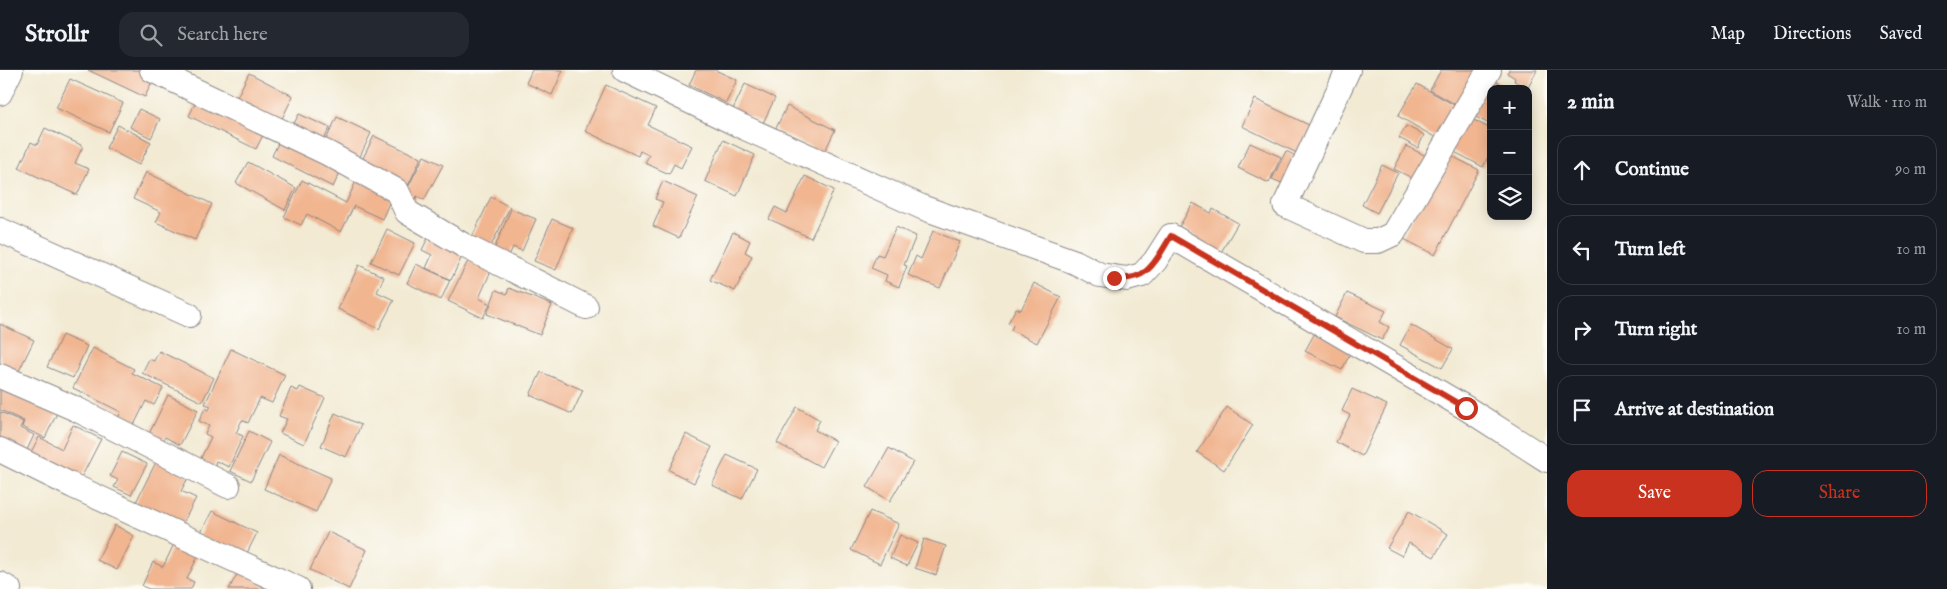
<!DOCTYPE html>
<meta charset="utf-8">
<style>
:root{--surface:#171b24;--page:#242831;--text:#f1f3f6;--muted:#9ea1a6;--line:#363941;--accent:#c8321e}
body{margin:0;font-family:"IM FELL English",serif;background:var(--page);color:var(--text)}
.controls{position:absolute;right:15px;top:15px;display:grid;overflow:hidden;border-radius:10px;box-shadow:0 2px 12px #0003}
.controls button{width:45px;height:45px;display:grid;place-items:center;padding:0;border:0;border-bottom:1px solid var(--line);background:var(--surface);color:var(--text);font:25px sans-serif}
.stop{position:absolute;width:15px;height:15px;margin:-11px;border:4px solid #c8321e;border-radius:50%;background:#fff}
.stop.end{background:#c8321e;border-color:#fff;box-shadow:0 1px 5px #0008}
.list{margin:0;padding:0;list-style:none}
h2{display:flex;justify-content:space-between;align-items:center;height:65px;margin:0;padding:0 20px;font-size:21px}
h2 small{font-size:16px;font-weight:400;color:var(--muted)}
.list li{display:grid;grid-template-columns:32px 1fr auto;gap:15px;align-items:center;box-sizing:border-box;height:70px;margin:0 10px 10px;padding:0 10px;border:1px solid var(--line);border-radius:15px}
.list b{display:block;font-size:19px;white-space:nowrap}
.list em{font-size:16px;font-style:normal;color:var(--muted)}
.actions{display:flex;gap:10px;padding:15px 20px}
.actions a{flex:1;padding:11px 0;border:1px solid var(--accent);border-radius:15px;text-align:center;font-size:18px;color:var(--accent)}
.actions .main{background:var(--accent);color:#fff}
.icon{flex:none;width:28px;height:28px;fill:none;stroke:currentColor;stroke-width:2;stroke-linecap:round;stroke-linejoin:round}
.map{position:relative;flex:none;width:1547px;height:519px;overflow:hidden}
header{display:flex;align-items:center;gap:30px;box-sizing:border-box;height:70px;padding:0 25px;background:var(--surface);border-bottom:1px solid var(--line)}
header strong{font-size:24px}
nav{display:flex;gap:28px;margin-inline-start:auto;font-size:18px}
.search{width:350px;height:45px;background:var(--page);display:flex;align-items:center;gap:12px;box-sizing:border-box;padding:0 18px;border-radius:15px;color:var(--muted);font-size:19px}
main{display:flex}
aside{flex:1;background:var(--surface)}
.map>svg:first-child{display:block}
.building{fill:#f1b590}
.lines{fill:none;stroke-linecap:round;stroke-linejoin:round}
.street-casing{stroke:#8a8687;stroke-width:26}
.street{stroke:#fff;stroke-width:24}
.route{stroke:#c8321e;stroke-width:6}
</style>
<header>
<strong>Strollr</strong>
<div class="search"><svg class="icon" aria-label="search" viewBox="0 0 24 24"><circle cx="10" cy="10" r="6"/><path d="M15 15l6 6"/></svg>Search here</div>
<nav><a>Map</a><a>Directions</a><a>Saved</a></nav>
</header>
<main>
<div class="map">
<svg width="1547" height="519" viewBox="0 0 1547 519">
<rect width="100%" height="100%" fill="#fdfcf7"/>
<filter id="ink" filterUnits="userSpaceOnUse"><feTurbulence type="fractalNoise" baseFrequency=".02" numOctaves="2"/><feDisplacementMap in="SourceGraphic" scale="10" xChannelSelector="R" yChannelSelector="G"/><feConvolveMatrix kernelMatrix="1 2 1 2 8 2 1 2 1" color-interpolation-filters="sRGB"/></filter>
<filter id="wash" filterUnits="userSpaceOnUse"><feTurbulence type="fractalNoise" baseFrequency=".0096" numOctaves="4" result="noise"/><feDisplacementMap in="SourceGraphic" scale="20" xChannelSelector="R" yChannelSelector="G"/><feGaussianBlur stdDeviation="1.12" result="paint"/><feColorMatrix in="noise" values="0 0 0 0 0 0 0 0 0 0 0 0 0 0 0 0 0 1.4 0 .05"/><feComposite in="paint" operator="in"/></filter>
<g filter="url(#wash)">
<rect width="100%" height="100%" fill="#f2ead3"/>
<g id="blocks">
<!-- building -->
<path class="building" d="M88,0H144L155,5L145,27Z
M532,0H563L552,25L526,13Z
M696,0H715L737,10L726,33L689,15Z
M1441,0H1476L1460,37L1430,20Z
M1509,0H1537L1528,18L1514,11L1515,8L1507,3Z
M249,3L293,26L278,57L233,35Z
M1490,8L1510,19H1491V55L1470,44Z
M70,9L123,33L109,62L56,38Z
M745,14L775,28L763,53L733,39Z
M1417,14L1456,36L1438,69L1398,46Z
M606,15L656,38L648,55L692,76L681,98L674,94L669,104L645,93L649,85L640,81L638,86L585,61Z
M199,26L266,59L256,79L189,46Z
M1255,29L1313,57L1299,84L1242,56Z
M787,36L835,60L824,83L775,60Z
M139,39L160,49L151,68L130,57Z
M299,44L330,58L321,75L290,61Z
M1466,46L1491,59V81L1483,97L1449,79Z
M337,47L371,63L358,91L324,74Z
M118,55L151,72L139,95L106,78Z
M1406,56L1424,65L1418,78L1399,68Z
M45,58L83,76L75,93L89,99L77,125L19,98L31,72L37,75Z
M282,65L343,96L333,117L272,86Z
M374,66L421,88L408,116L360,94Z
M723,70L755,85L737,126L705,111Z
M1250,73L1281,87L1269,113L1238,98Z
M1406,76L1432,89L1420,112L1394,99Z
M1286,81L1302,89L1289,116L1272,109Z
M1446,83L1479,100L1435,185L1402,168Z
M424,86L443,95L424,130L417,126L415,131L404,125Z
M248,92L296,118L285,140L236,113Z
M1382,95L1398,103L1377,143L1362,135Z
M146,102L212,134L195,170L156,152L161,142L133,129Z
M805,106L834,120L811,168L769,149L775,137L787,143Z
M358,107L393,124L382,149L354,136L341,162L307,144L301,155L284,147L302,110L346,133Z
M663,111L698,127L679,168L653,156L663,132L655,129Z
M491,127L510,137L491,176L472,167Z
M1193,133L1211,143L1213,139L1238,153L1220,184L1195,170L1197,167L1179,157Z
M511,139L536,149L522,181L513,177L507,190L492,184Z
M552,149L573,158L556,200L534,191Z
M896,157L916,166L904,195L907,196L899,217L885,211L887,205L871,198L877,184L883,186Z
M387,159L415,173L399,205L371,192Z
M933,161L960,172L940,218L908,205L916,186L921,189Z
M733,162L750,171L745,182L752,186L735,221L710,210Z
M430,164L465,180L451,210L426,198L432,185L422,180Z
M468,191L491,201L479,228L490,234L483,248L448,231Z
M416,194L450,210L441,230L407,213Z
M359,195L384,207L377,222L394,230L379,259L338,239Z
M1034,213L1061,227L1037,273L1011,260L1013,255L1008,253L1016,238L1021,240Z
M509,218L552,235L540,265L487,244L496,220L507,224Z
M1347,223L1386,241L1380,252L1389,257L1382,270L1335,247Z
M0,254L34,270L17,305L0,297Z
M1411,255L1453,279L1442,298L1400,275Z
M1317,259L1353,277L1342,300L1305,281Z
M62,265L87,276L73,308L47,297Z
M93,278L134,299L132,303L163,318L154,335L146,331L134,355L118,348L121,342L73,318Z
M231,279L285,305L272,333L260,328L248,353L242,350L236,363L243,366L229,397L216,391L214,397L200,390L211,367L205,364L209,356L199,351L205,338L209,340L211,336L205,334Z
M159,281L214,308L202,332L142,303L149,289L154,291Z
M541,302L583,320L572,344L530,325Z
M3,313L59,339L45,368L22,357L24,351L0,340V320Z
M300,317L325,328L304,374L280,363L287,349L279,346L291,318L298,321Z
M1352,319L1387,335L1362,386L1336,372L1350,345L1342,341Z
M168,325L198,340L180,375L165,367L161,375L147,368Z
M797,337L820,350L815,360L835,371L821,397L777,373Z
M1227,337L1253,355L1224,400L1197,382Z
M0,342L23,352L20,358L34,365L25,384L0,373Z
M335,343L361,355L346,387L321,376Z
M73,355L101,369L80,410L30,384L39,367L62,379Z
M249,361L270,372L251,411L230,401Z
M686,364L712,377L694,413L669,400Z
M889,378L913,392L890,431L867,417Z
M122,382L147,394L131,425L114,417L118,410L110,406Z
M279,385L331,408L316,442L264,419Z
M727,385L757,399L742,429L712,415Z
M157,390L189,406L181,421L196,428L181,457L135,434Z
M212,441L257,463L244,489L199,466Z
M870,441L899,454L880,494L851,480Z
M1409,441L1448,464L1434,487L1409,473L1402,486L1387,478Z
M115,455L134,466L117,500L97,490Z
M328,462L367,480L349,519L310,500Z
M900,465L918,473L907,496L890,488Z
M924,469L946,476L936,505L915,498Z
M175,472L186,477L185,480L198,486L187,509L194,512L191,519H149L142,516L153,492L163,497Z
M240,499L264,516L263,519H229Z"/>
</g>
</g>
<g filter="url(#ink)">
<use href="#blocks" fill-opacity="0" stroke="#8a8687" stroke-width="1"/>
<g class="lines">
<!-- street casing -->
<g class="street-casing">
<path id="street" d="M152,0L327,83L397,121L407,142L463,175L586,237
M625,0L743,57L924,138L1075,192L1100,205L1127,209L1142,205L1155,191L1171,166L1466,338L1547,390
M1348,0L1285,135L1364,171H1378L1393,164L1489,0
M0,23L11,0
M0,160L189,245
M0,306L76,339L228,416
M0,380L73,416L298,519
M0,514L9,519"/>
</g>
<!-- street -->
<use href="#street" class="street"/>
</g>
</g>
<g class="lines" filter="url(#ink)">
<!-- route -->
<path class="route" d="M1114,208C1148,212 1155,192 1171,166L1466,338"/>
</g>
</svg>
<div class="controls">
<button>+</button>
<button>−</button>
<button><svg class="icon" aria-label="layers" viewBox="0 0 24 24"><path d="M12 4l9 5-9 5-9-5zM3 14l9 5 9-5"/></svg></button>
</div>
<div class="stop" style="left:1466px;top:338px"></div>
<div class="stop end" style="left:1114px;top:208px"></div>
</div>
<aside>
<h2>2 min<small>Walk · 110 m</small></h2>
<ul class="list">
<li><svg class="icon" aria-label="ahead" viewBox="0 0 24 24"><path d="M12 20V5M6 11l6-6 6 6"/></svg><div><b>Continue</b></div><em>90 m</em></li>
<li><svg class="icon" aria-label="left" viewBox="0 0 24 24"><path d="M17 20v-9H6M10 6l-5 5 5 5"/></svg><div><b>Turn left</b></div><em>10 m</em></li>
<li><svg class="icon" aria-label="right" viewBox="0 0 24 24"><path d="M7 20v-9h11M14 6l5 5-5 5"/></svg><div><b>Turn right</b></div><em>10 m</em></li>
<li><svg class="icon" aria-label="arrive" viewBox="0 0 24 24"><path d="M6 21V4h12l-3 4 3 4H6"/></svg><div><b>Arrive at destination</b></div></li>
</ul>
<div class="actions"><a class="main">Save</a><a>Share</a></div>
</aside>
</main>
